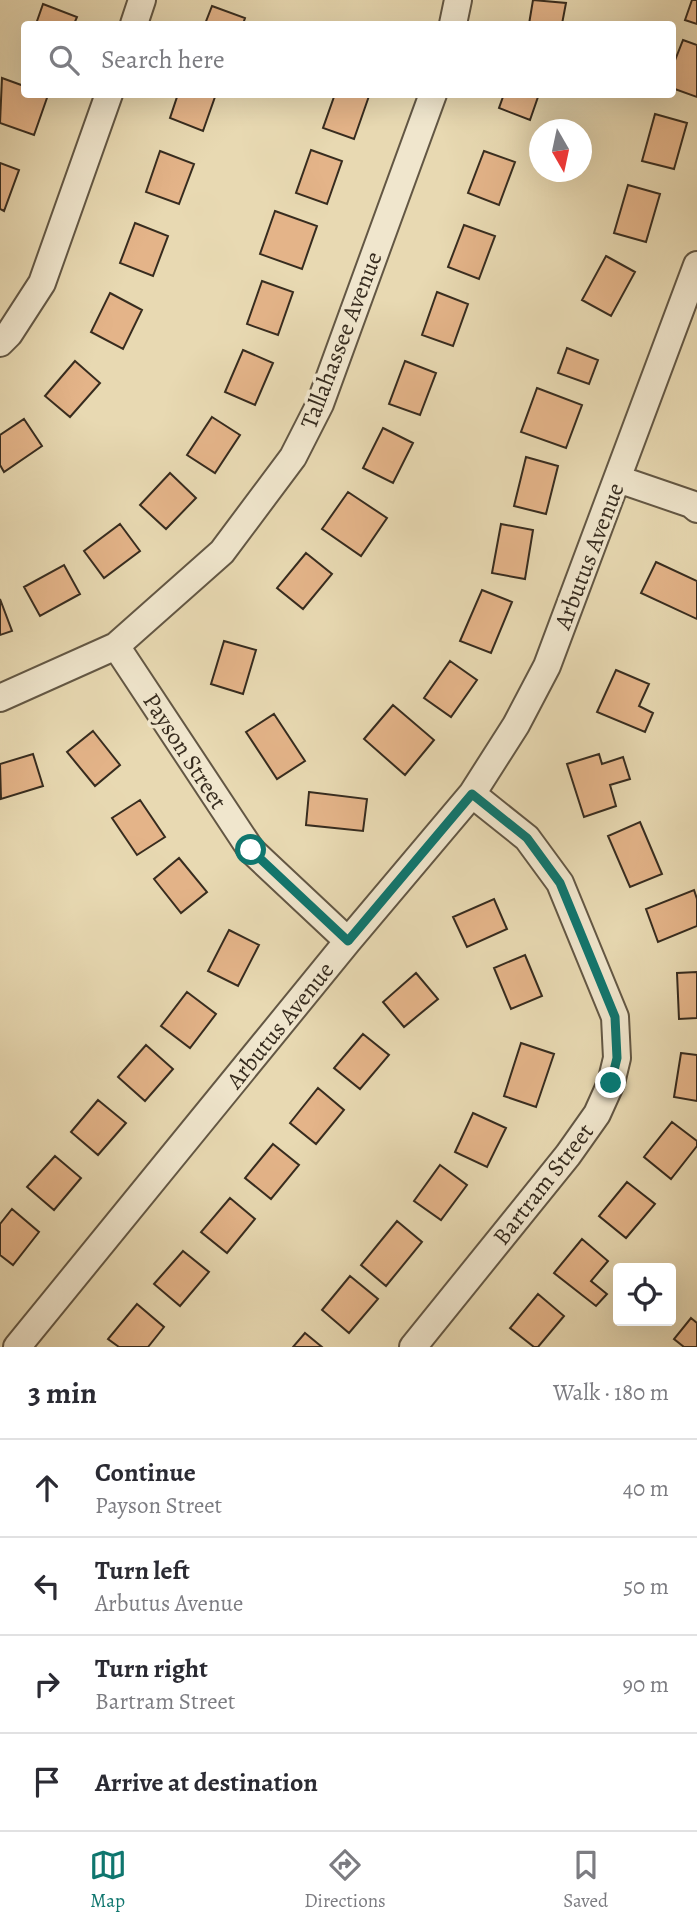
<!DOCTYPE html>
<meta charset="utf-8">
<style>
:root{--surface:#fff;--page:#f7f7f7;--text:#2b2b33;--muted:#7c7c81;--line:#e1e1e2;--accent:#0f766e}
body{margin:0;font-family:Alegreya,serif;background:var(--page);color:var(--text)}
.controls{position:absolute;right:21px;bottom:21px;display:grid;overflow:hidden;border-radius:7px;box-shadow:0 7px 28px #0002}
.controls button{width:63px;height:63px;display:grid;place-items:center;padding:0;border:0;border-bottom:2px solid var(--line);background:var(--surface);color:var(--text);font:35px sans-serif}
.compass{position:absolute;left:529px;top:119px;width:63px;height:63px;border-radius:50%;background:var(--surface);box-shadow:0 7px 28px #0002;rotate:171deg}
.stop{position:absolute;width:21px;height:21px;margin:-16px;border:5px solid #0f766e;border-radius:50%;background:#fff}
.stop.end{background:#0f766e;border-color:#fff;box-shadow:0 2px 7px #0008}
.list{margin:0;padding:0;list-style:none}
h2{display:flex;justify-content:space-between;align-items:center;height:91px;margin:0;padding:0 28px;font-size:30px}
h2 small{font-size:23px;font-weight:400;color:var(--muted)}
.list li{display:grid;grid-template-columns:46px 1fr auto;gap:21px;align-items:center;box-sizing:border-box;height:98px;padding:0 28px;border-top:2px solid var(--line)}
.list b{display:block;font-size:26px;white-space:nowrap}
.list p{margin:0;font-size:23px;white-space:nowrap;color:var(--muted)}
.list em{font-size:23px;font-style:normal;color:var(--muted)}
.icon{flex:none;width:38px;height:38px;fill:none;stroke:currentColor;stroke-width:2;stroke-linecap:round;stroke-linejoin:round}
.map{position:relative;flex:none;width:697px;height:1347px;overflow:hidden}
.search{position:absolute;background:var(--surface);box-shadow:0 7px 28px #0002;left:21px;right:21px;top:21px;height:77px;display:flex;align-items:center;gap:18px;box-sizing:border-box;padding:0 24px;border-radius:7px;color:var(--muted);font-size:26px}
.sheet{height:483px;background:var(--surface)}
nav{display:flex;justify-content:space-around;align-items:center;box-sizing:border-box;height:98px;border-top:2px solid var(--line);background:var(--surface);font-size:19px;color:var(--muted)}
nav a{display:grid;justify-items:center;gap:4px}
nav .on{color:var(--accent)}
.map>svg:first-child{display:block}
.building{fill:#e4b489;stroke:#372c1f;stroke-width:2}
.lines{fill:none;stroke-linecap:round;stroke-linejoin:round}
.street-casing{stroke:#635744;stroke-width:30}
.street{stroke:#f0e6cd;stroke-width:26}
.route{stroke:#0f766e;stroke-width:9}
.labels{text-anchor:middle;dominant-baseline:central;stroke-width:7;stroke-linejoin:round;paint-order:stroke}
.street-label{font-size:24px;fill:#372c1f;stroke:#f0e6cd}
</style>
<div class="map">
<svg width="697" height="1347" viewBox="0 0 697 1347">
<rect width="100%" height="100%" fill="#e8d9b2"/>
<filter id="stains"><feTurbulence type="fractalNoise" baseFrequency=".00286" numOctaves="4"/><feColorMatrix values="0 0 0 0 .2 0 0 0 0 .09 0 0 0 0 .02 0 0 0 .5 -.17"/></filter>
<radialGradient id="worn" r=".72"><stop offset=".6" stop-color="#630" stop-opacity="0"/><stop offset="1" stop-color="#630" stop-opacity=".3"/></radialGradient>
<!-- building -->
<path class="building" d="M533,0L566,3L562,24H529Z
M692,0H697V24L685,20Z
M43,4L77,17L74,24H36Z
M212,6L245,18L243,24H205Z
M683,40L697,45V97L672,88V68Z
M2,78L24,86V94L48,95L34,135L0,123Z
M178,94H216L203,131L170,118Z
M335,94L369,96L354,139L323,128Z
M504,94H539L530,120L499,108Z
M655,114L687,123L674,169L642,161Z
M311,150L342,161L327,204L296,193Z
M160,151L194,164L179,204L146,192Z
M484,151L515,162L499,205L468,193Z
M0,163L19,170L4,211L0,209Z
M628,185L660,194L646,242L614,233Z
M275,211L317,226L302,269L260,254Z
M135,223L168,236L153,276L120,263Z
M464,225L495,236L479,279L448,267Z
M606,256L635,272L611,316L582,300Z
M262,281L293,292L278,335L247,324Z
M437,292L468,304L453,346L422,335Z
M110,293L142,310L123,349L91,332Z
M567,348L598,360L589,384L558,373Z
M243,350L273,363L255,405L225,392Z
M75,361L100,383L70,417L45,396Z
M405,361L436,373L420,415L389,404Z
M537,388L582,405L566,448L521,432Z
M212,417L240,435L215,473L187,455Z
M24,419L42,446L4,472L0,465V435Z
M383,428L413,443L393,483L363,468Z
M526,457L558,466L546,514L514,506Z
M170,473L196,498L166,529L140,505Z
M348,492L387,518L361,556L322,529Z
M120,524L140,551L104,578L84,551Z
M501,524L533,530L525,579L492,573Z
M306,553L332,574L303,609L277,588Z
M656,562L697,581V619L641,593Z
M64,565L80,594L40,616L24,587Z
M482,590L512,602L491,653L460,641Z
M0,599L12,631L0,635Z
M224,641L256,650L243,694L211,684Z
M450,661L477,680L451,717L424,698Z
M616,670L649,684L639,706L653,713L645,732L597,712Z
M393,705L434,740L405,775L364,739Z
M274,714L305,761L277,779L246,732Z
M93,731L120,765L95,786L67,752Z
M33,754L43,786L1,799L0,764Z
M599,754L602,764L623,757L630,779L610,785L616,806L584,817L567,764Z
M309,792L367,799L363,831L306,825Z
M140,800L165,837L137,855L112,818Z
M640,822L662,874L630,887L608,836Z
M179,858L207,892L181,913L154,879Z
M694,890L697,899V926L658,942L646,909Z
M494,899L507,929L467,947L453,917Z
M229,930L259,945L238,986L208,971Z
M525,955L542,996L511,1009L494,968Z
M697,972V1018L679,1019L677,973Z
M416,973L438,999L404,1027L383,1002Z
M187,992L216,1014L190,1048L161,1026Z
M363,1034L389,1055L360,1089L334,1068Z
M521,1043L554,1054L536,1107L504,1096Z
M146,1045L173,1069L145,1101L118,1077Z
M681,1053L697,1055V1101L674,1097Z
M318,1088L344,1110L316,1144L290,1123Z
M98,1100L126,1123L98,1155L71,1132Z
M473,1113L506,1128L487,1167L455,1152Z
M672,1122L697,1141V1146L671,1179L644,1157Z
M273,1144L299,1165L271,1199L245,1178Z
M55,1156L81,1178L54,1210L27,1187Z
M440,1165L467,1185L441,1220L414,1201Z
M627,1182L655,1204L626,1238L599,1216Z
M230,1198L255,1219L227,1253L201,1232Z
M12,1209L39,1232L13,1265L0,1255V1224Z
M397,1221L422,1242L386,1286L361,1265Z
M582,1239L608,1261L591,1281L607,1294L596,1306L554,1273Z
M183,1251L209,1272L180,1306L154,1284Z
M350,1276L378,1299L349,1333L322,1310Z
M538,1294L564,1316L538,1347H534L510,1328Z
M137,1304L164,1327L148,1347H119L108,1339Z
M691,1318L697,1323V1347H684L674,1339Z
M305,1333L322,1347H293Z"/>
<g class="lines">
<!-- street casing -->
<g class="street-casing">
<path id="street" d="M134,24L142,0
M453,24L458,0
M0,343L9,334L42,283L109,94
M618,479L691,504L697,509
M116,646L251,850L348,941
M0,698L116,646L222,552L293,457L320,404L433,94
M17,1347L348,941L472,794L516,725L547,666L697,265
M413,1347L568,1155L597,1114L611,1083L617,1058L615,1017L560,883L527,838L472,794"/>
</g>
<!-- street -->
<use href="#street" class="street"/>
</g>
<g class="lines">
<!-- route -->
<path class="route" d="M251,850L348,941L472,794L527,838L560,883L615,1017L617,1058L611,1083"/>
</g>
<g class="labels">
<!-- street labels -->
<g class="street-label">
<text transform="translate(341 340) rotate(-69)">Tallahassee Avenue</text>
<text transform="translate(589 556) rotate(-69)">Arbutus Avenue</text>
<text transform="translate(185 751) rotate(57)">Payson Street</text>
<text transform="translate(280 1025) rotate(-51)">Arbutus Avenue</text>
<text transform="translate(543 1184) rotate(-52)">Bartram Street</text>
</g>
</g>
<rect width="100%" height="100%" filter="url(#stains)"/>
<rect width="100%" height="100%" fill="url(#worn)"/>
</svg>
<div class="controls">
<button><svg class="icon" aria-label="locate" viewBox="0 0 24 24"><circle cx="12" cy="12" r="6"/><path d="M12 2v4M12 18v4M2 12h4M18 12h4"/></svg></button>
</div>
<svg class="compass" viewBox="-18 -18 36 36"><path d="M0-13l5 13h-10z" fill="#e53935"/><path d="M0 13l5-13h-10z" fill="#7c7c81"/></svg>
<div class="stop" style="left:251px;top:850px"></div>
<div class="stop end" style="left:611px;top:1083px"></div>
<div class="search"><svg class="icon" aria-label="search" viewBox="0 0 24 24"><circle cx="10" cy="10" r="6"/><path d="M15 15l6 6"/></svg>Search here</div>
</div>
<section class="sheet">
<h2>3 min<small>Walk · 180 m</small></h2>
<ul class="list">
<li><svg class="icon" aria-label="ahead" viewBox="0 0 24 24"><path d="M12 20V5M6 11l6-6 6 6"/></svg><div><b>Continue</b><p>Payson Street</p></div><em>40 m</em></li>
<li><svg class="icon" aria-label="left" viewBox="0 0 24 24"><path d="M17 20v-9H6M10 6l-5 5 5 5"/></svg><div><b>Turn left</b><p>Arbutus Avenue</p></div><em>50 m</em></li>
<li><svg class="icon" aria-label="right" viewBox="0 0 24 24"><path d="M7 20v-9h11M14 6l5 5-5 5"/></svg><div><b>Turn right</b><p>Bartram Street</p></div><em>90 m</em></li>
<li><svg class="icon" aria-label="arrive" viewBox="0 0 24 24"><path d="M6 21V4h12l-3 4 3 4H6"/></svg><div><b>Arrive at destination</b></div></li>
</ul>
</section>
<nav>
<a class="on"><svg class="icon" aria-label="map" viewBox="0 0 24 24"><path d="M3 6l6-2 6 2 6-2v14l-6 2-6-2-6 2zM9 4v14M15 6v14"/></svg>Map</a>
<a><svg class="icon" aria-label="directions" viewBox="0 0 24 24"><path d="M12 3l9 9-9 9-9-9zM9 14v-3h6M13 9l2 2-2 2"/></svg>Directions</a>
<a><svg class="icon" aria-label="saved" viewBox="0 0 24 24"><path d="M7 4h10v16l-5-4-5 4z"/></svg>Saved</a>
</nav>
